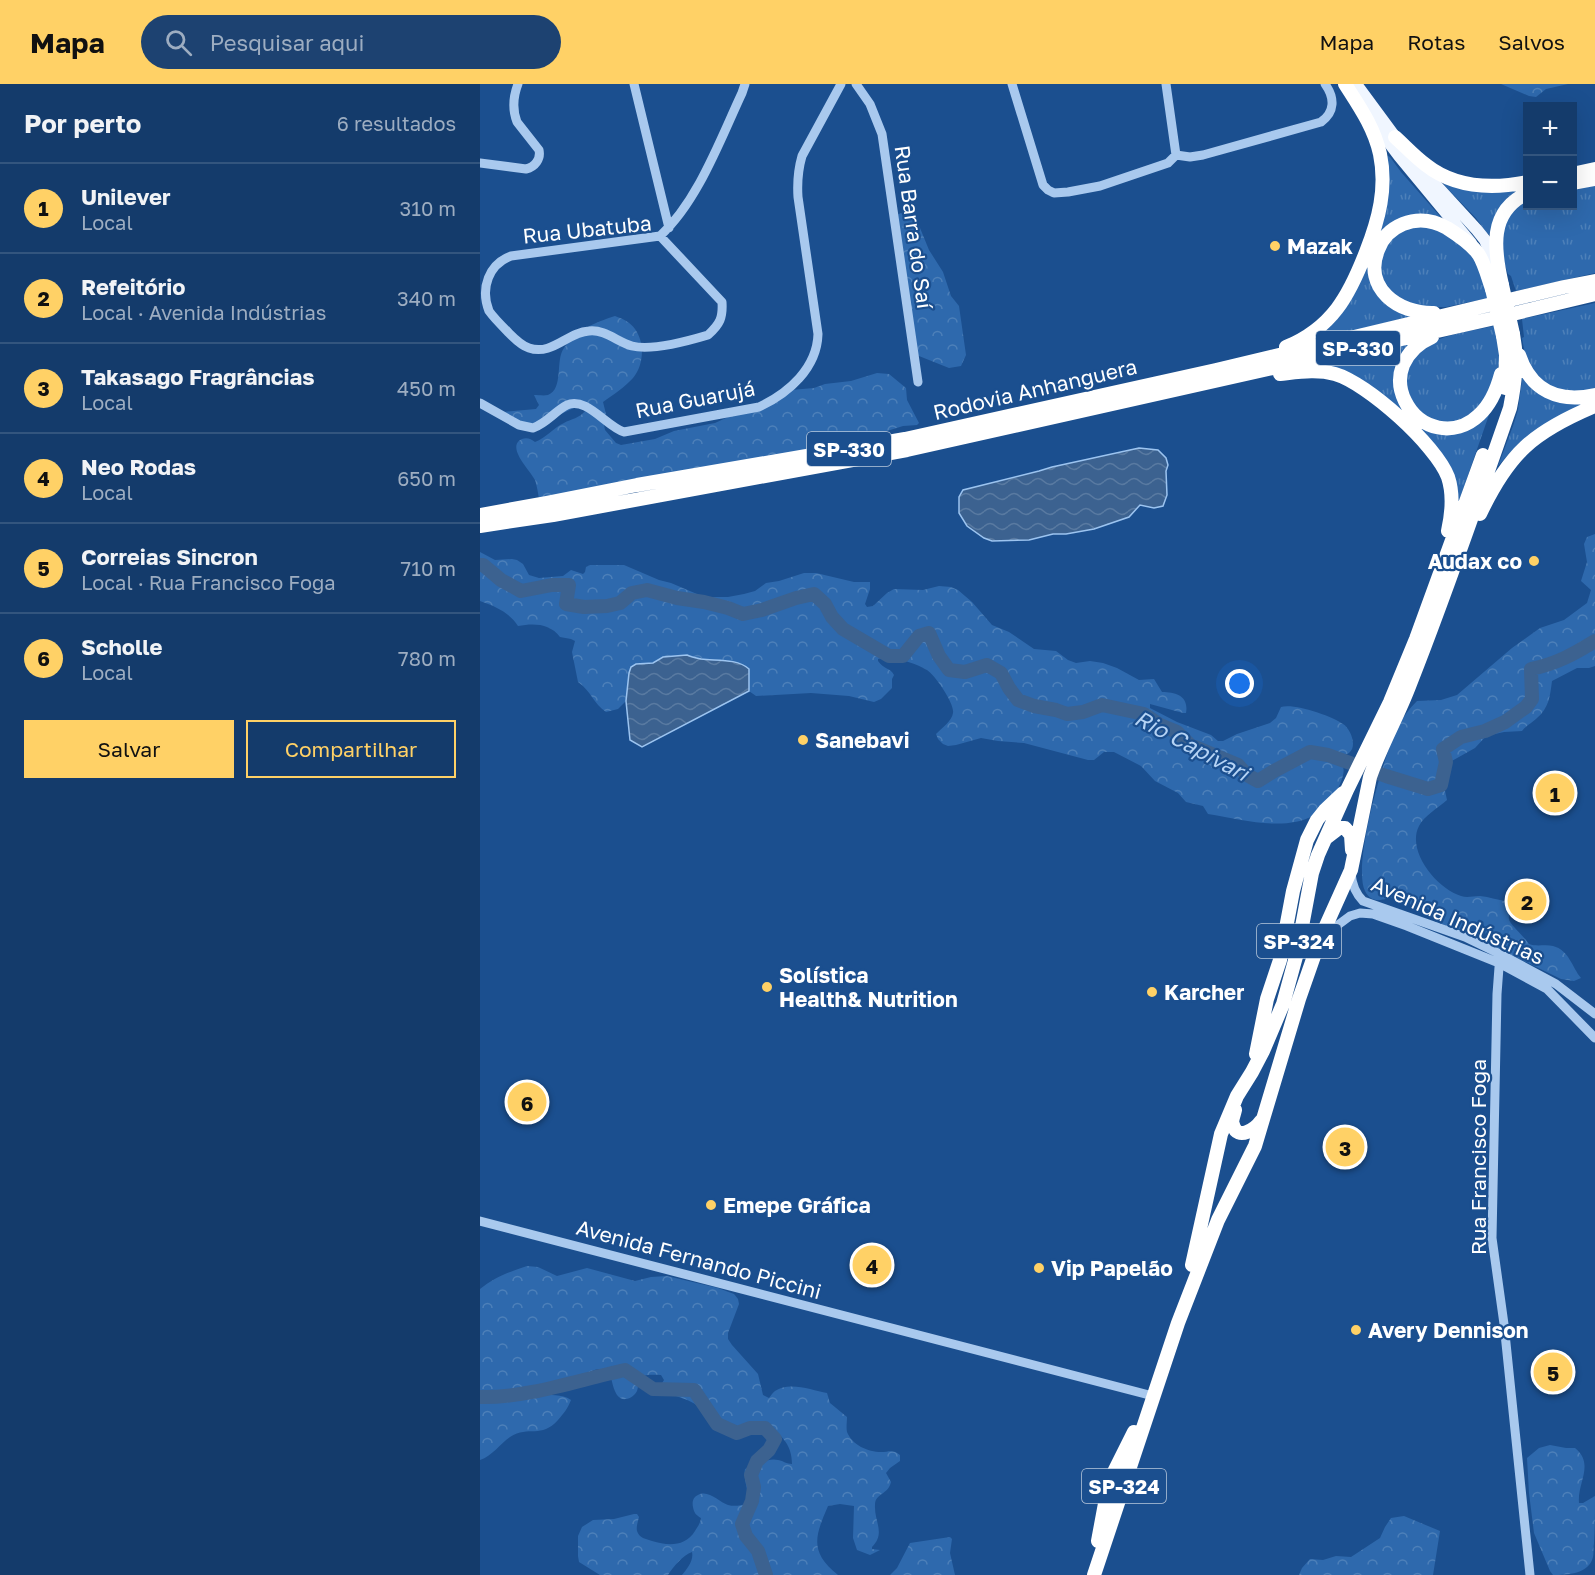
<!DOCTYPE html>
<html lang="pt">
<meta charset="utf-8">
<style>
:root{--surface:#143b6b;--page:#1d4271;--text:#f1f3f6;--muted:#9dadc1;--line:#33557e;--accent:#ffd166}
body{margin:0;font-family:"Golos Text",sans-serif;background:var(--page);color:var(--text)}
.controls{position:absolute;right:18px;top:18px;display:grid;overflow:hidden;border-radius:0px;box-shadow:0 6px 24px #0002}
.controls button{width:54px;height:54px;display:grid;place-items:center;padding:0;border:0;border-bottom:2px solid var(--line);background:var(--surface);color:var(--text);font:30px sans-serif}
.you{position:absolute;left:760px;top:600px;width:21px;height:21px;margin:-15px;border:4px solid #fff;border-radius:50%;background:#1a73e8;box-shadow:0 0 0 9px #1a73e833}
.badge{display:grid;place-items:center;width:39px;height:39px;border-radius:50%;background:var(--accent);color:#111;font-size:20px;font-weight:700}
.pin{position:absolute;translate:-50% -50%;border:3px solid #fff;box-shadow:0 2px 6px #0006}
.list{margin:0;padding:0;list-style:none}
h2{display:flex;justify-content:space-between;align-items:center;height:78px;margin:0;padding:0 24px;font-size:26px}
h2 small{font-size:20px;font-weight:400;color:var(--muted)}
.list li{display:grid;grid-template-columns:39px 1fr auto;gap:18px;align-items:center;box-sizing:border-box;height:90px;padding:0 24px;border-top:2px solid var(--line)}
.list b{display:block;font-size:22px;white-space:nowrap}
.list p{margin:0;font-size:20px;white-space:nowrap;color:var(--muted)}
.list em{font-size:20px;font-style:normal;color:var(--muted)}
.actions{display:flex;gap:12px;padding:18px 24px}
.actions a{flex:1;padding:14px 0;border:2px solid var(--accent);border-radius:0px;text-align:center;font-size:21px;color:var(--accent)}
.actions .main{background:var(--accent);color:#111}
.icon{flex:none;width:33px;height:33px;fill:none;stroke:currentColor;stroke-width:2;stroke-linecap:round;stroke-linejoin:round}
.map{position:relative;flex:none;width:1115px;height:1491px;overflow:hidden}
header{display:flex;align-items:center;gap:36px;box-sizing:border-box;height:84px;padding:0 30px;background:var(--accent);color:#111}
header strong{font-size:28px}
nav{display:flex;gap:33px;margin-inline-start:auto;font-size:21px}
.search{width:420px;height:54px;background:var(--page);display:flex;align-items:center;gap:15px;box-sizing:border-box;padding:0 21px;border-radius:33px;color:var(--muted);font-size:22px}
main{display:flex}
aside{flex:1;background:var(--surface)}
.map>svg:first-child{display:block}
.grass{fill:url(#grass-tufts)}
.forest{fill:url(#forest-crowns)}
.water{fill:url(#water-waves);stroke:#9cc4f0;stroke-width:1.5}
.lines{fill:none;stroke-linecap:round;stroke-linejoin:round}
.river{stroke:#3c6290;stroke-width:14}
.minor{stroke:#a9c9ee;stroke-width:9}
.major{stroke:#f0f6ff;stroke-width:12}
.highway{stroke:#fff;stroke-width:14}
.highway-bridge{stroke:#fff;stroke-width:14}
.poi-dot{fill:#ffd166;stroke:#1b4f8f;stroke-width:2}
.labels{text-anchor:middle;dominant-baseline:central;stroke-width:4.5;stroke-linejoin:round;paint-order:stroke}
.shield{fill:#1b4f8f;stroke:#bbcadd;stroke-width:1.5}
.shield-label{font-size:20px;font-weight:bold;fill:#fff}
.street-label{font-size:21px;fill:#fff;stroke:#1b4f8f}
.poi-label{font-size:21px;font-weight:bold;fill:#fff;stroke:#1b4f8f;text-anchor:start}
.water-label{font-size:22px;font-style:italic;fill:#b5d3f5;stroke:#1b4f8f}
</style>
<header>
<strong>Mapa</strong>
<div class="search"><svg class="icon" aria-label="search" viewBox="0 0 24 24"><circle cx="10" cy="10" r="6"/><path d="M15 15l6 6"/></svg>Pesquisar aqui</div>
<nav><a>Mapa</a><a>Rotas</a><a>Salvos</a></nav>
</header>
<main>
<aside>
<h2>Por perto<small>6 resultados</small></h2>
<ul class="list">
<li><span class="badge">1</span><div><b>Unilever</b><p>Local</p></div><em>310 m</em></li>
<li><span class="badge">2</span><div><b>Refeitório</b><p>Local · Avenida Indústrias</p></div><em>340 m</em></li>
<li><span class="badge">3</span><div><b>Takasago Fragrâncias</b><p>Local</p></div><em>450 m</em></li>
<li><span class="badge">4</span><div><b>Neo Rodas</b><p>Local</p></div><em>650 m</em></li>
<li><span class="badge">5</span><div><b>Correias Sincron</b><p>Local · Rua Francisco Foga</p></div><em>710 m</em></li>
<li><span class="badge">6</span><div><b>Scholle</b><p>Local</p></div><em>780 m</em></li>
</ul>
<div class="actions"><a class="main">Salvar</a><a>Compartilhar</a></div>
</aside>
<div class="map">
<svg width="1115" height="1491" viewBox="0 0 1115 1491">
<defs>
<pattern id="grass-tufts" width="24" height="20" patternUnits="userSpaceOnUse" patternTransform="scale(1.5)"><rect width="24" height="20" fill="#2e69ad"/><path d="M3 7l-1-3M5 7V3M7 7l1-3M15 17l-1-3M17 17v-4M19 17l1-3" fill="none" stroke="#4d80b9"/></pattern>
<pattern id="forest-crowns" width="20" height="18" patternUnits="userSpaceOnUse" patternTransform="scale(1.5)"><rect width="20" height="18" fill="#2e69ad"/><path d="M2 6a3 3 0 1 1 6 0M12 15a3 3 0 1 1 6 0" fill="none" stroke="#4d80b9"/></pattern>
<pattern id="water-waves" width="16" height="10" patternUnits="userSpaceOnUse" patternTransform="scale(1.5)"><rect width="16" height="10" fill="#3c6290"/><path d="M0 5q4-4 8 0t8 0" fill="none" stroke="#597aa1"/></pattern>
</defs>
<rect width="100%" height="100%" fill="#1b4f8f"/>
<!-- grass -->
<path class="grass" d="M906,71L910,73L921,88L965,138L926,134L890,182L933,232L828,258L874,205Z
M964,96L1047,102L1010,151L1006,148L996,134L964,101Z
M1115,98V189L1036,207L1031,192L1028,190L1020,167L1022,138L1047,114L1048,122H1092L1093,102Z
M948,140L983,160L997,178L1009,214L966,223H933L906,206L899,180L904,163L922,144Z
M1115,219V306L1090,310L1063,301L1046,276L1042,254L1044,253L1042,235Z
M1014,242L1019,263V279L1016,293L1005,318L982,336L963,340L939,330L924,307C925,299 927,280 931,275C950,251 987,248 1014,242Z
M936,258L915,293L952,346L1011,325L978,420L955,364L845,284L843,281Z
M1043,288L1053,301L1115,317C1101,323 1085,328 1072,336C1051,347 1034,364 1018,382L1033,342L1038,326Z"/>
<!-- forest -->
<path class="forest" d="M1021,0H1088L1066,5L1056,13L1049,12Z
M421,129L433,134L440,144L449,166L463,188L471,212L479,222L486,271L481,282L469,284L434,270L410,134Z
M135,232C143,235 150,238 155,245C165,259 164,281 153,294C145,303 133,311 123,318L126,330L124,341L125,346L136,359L141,361L175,355L194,347L235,339L259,328L278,324L311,306L334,304L345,300L371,297L397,289L409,290L426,304L427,316L439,339L437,341L423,342L391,352L388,356L130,411L96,422L59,415C58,409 57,402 55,396C51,387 25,363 42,355C47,353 51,355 55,358C66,354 73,344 84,339C91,335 100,334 105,327L100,321L52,344L23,328L56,325L59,321L54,311C58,311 64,312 68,311C84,305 75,276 84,264C98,245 114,239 135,232Z
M1115,450V582L1109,584H1097L1072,597C1070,612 1069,624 1057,634C1052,639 1048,640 1042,647L1024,648L1006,652L995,664L970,678L966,685L963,698L967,716C958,724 944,732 939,742C926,767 957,805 981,812C987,814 993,812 1000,812C1009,813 1019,816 1028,818L1031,824C1031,826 1028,833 1029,835C1029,840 1045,853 1049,860C1057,863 1065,860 1073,862C1089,866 1092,883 1101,894L1094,897L1081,895L1019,865C1005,856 1006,851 1003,838L995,839L989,846L974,845L955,837L947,824L938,827L934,826C931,822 929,817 926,815C913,806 895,827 885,807C872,780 904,670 918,643C923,633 929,625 937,617L961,616L977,611L1032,564L1060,544L1084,536L1107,519L1111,506L1101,497L1107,478L1104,460L1107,453Z
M0,468L15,476L32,475L37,476L43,480L49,491L59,494L83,492L91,486L103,490L105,488L106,483L110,481H144L179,496L191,499L224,513H248L264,510L275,507L286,499L299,497L324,489H336L374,498H390V505L385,520L387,523L393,522L407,509L414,505L443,506L459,502L471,503L478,506L492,518L512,541L529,548L554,565L576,567L588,576L596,579L610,577L623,579L637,584L659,596L674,595L682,608C696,608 709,612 706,629H703L670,620V624L697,638L731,651L738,657H743L757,650L790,639L796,634L801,623C814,619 852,632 863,640C870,644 878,662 869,669C865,672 855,670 850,670C864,681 867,683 860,700C837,757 776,738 728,730L723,722L706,718L698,709L675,697L661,682L634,668H624L614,676H608L544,659L518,657L501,654L476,661L468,662L463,660L458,655L456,650C462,644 472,637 473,629C475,620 455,591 447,586C436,579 411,571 398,575V577C404,586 410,583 414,591L412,595V604L401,615L394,618L369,612L331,609L276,612L269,607V585L253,578L220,575L207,571L183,573L173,579L156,580L149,589L146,617L138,625L126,628C113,619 112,608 98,598L92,568L95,557L91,555L80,553C70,539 53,539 38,542C30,529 15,522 0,517Z
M47,1182L58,1183L77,1192L107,1184L155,1197L171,1193L187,1192L238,1204L254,1210L258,1215L259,1220L248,1249V1255L252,1261L278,1290L283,1311L289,1314C291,1312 292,1309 295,1307C309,1297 332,1306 347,1309L350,1319L367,1333C367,1337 366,1344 367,1348C372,1361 388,1368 401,1368C409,1368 413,1365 420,1371V1377L410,1384L406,1389L411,1398C408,1411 395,1409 395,1421C394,1438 406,1449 392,1463V1465L400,1466L390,1471L377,1466L373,1454L374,1422L360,1420L348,1422C335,1452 329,1468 358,1491H202C207,1485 214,1476 212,1468C203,1471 193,1483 188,1491H120L99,1478L98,1472V1452L102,1443L113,1436L134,1435L154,1430H157L159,1433C158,1437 156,1443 157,1447C159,1454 166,1455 172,1457C188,1462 205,1463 215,1447C218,1442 220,1440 221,1434C216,1431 214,1429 213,1423C212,1418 213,1413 218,1411C228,1405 239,1418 248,1421C255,1423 261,1421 267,1420L269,1418C269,1407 263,1396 265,1385C274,1382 288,1373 298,1376C304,1377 306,1380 312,1380C312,1362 303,1351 287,1342C263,1348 246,1357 227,1335C223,1331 220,1324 215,1320C208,1315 189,1310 180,1307L179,1304L184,1296L181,1291C175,1291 166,1290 161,1293C157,1296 159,1302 157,1307C155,1311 150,1315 146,1315C134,1317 132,1296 130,1288C114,1278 103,1295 90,1300C80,1304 70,1306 60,1308C70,1313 81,1309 91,1316C88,1324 84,1329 78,1336C61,1355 49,1341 30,1353C20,1360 12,1372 0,1376V1205C15,1193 29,1188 47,1182Z
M1070,1361L1086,1364H1095C1115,1380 1097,1399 1099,1419H1103L1115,1412C1115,1428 1115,1444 1114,1459C1113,1464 1114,1469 1113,1473C1109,1490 1087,1491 1073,1491L1070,1487L1054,1449L1049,1409L1047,1374L1059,1364Z
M924,1432L960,1447L953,1491H819L822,1484L830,1475L843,1476L856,1472L871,1473L900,1454L905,1443L911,1434Z
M470,1453L472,1455L470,1469L475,1491H410L417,1484L430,1459Z"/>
<!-- water -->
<path class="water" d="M659,364L678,366L686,374L688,381L686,387L687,411L683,422L674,424L660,421L649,433L614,445L586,450H573L549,456L512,457L504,454L487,442L479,429V413L483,406L559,387L572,383Z
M207,571C211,573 216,574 221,575C236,577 257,574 269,585V607L162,663L150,656L146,617L149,589L151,583L156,580L173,579L183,573Z"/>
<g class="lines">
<!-- river -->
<path class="river" d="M0,481H3L21,496L41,507L72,501H89L86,520L104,523L127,522L140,519L152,509L167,506L197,514L224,518L248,524L263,530L282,526L316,514L334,510L345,520L352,533L363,545L409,572H423L439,552L449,549L459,572L469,586L485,588L507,581L521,589L529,604L538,616L554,622L576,626L587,630L603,628L622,621L664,630L680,641L697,648L710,661L758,681L767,691L778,697L794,687L830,668L848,671L906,692L948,705L961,701L966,678L963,665L981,653L1005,647L1025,638L1046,623L1052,615L1051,585C1076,580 1094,570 1115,557
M0,1313C49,1314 98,1296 145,1286L173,1305L214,1306L237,1340L257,1349L270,1344H285L295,1355L289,1366L277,1377L271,1391L274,1403L272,1417L262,1440L266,1452L278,1467L286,1491"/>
<!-- minor -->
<path class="minor" d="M154,0L189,144
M376,0L390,20L402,50L438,298
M532,0L563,101L568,106L574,109L588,108L620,102L688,79L696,71L686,0
M696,71L710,73L723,71L841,38C855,28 855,14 845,0
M0,79L46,85C55,83 61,75 59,66L37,38C32,25 33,13 38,0
M180,152L242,218C243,234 240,240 228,251C208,257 171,267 152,262C138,258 124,245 109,247C88,248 72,272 49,264C40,261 33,253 27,247C21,241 14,234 9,227C0,204 9,180 31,172Z
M180,152C218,117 240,56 262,9L265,0
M0,319L39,341L53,344C67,339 75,327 87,321C106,312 127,343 144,348L279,323C309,309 337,284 338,250L318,113C317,98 318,86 322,72L361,0
M871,789C872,801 875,809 883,817L985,853L1020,870L1076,900L1115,930
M843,852L870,832L880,829L893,830L927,842L1019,879L1067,905L1115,954
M1020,870L1017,910L1012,1154L1024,1240L1050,1491
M0,1137L673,1312"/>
<!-- major -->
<path class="major" d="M876,0L921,61
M889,32L919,72L991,159
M932,75L997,146L1005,156L1015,180"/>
<!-- highway -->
<path class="highway" d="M915,53C925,62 935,73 946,81C975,104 1013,105 1048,98
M1092,90L1115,85
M1092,99L1115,95
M1022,201C1014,166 1008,127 1048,109
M954,229C918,230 883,204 898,166C902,154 911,145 923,140C938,134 953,136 967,144C978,151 992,160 999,171C1005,181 1008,194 1012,205
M1023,252L1026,271L1025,304
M952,253C938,259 929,267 923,281C918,294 919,305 925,317C939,346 975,354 999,331C1010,321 1017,305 1021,290
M806,263C852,244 869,212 886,168C899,135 907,104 900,70C894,43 879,22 865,0
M1039,271C1051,307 1079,319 1115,311
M800,290C819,288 837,285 855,290C887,299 956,361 968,393C974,411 972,429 968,447
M1000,430C1029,369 1053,348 1115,322
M0,431L67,419L157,401L425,355L736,286L1084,203L1115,197
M0,442L73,431L427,366L1024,232L1115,210
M846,754L859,744H865L871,751L872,766
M776,970L787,915L800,876L813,807L827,756L837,736L845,726L863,709
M755,1026C754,1031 751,1037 753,1041C758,1058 776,1044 781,1037
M712,1181L741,1050L757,1012L772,988L783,967L803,920L817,869L832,789L838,771L867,706L910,618L936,555L1003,371
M618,1457L629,1398L654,1348
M614,1491L698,1239L738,1136L775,1062L819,915L840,855L871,786L890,693C901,661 918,632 930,600C966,509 998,416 1030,324C1035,299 1038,275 1033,250"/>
<!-- highway-bridge -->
<path class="highway-bridge" d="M1022,201L1033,250
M1012,205L1023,252"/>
</g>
<!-- markers -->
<g class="poi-dot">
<circle cx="795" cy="162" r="6"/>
<circle cx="1054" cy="477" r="6"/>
<circle cx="323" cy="656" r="6"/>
<circle cx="287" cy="903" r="6"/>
<circle cx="672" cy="908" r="6"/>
<circle cx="231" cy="1121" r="6"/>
<circle cx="559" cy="1184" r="6"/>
<circle cx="876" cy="1246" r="6"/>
</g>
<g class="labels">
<!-- shield labels -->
<g class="shield">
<rect x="836" y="247" width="84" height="34" rx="4.5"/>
<rect x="327" y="348" width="84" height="34" rx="4.5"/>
<rect x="777" y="840" width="84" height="34" rx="4.5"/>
<rect x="602" y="1385" width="84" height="34" rx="4.5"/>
</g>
<g class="shield-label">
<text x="878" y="264">SP-330</text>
<text x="369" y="365">SP-330</text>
<text x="819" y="857">SP-324</text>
<text x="644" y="1402">SP-324</text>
</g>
<!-- street labels -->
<g class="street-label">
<text transform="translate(434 143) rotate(82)">Rua Barra do Saí</text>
<text transform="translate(107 145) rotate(-6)">Rua Ubatuba</text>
<text transform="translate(555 305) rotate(-13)">Rodovia Anhanguera</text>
<text transform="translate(215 315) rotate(-11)">Rua Guarujá</text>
<text transform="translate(978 836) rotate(24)">Avenida Indústrias</text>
<text transform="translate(998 1073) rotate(-90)">Rua Francisco Foga</text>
<text transform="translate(219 1175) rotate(15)">Avenida Fernando Piccini</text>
</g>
<!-- poi labels -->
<g class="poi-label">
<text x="807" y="162">Mazak</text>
<text x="1042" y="477" text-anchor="end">Audax co</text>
<text x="335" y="656">Sanebavi</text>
<text x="299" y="891">Solística<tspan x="299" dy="24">Health&amp; Nutrition</tspan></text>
<text x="684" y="908">Karcher</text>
<text x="243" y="1121">Emepe Gráfica</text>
<text x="571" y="1184">Vip Papelão</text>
<text x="888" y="1246">Avery Dennison</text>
</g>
<!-- water labels -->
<g class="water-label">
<text transform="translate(712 661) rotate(28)">Rio Capivari</text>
</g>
</g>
</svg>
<div class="controls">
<button>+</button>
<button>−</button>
</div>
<div class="you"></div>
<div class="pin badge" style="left:1075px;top:709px">1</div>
<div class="pin badge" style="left:1047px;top:817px">2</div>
<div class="pin badge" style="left:865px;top:1063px">3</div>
<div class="pin badge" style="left:392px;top:1181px">4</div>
<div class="pin badge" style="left:1073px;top:1288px">5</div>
<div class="pin badge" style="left:47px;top:1018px">6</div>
</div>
</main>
